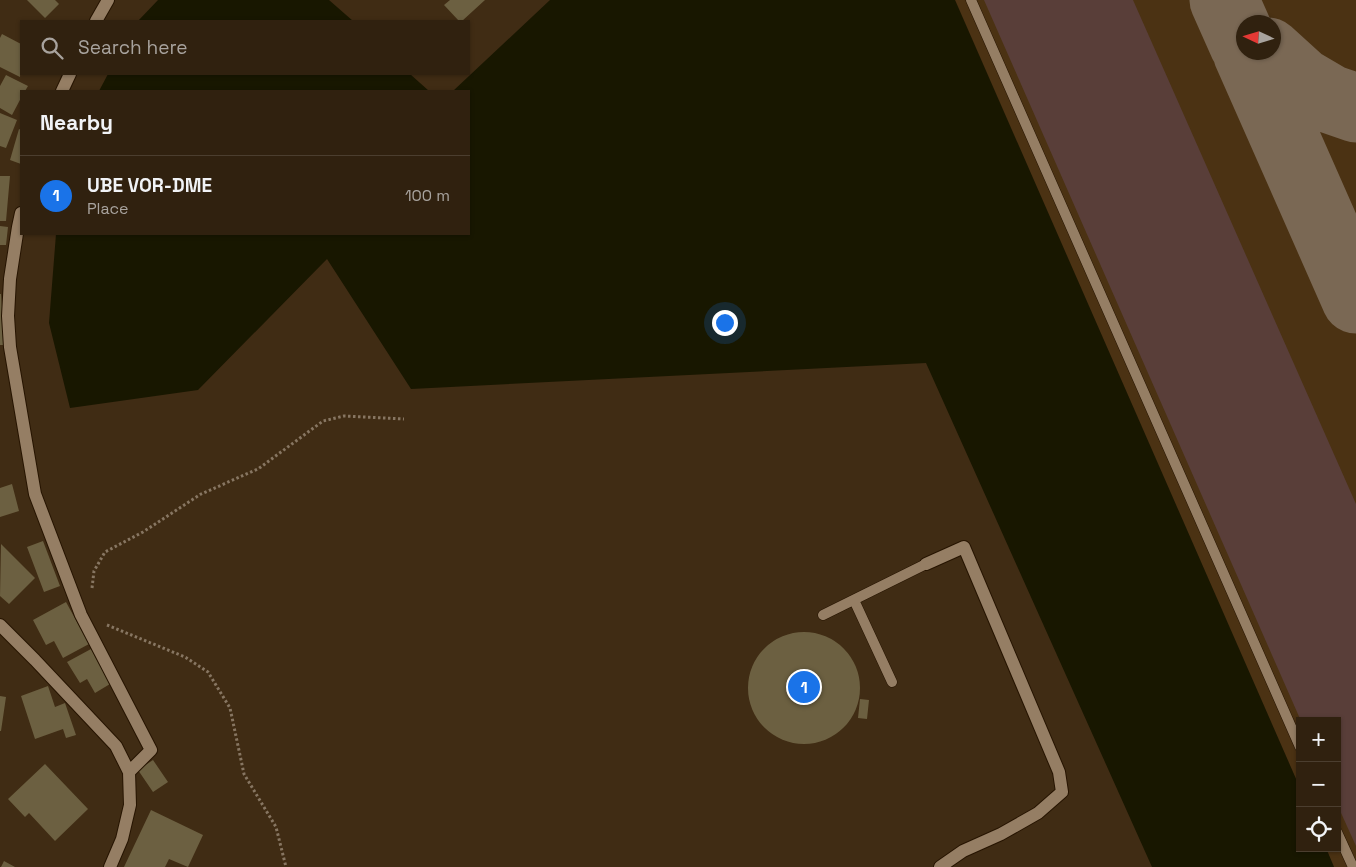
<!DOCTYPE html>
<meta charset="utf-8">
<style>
:root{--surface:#30210f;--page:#3c2e1d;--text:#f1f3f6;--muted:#a8a39e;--line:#4b3e2f;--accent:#1a73e8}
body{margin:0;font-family:"Space Grotesk",sans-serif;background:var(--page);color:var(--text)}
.controls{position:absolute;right:15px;bottom:15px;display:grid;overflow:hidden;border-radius:0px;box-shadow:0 1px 4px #0004}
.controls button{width:45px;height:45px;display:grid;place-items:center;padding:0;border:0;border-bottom:1px solid var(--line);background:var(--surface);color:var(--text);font:25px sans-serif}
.compass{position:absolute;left:1236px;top:15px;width:45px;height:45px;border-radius:50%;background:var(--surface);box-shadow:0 1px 4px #0004;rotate:274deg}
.you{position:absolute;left:724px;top:322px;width:18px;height:18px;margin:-12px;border:4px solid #fff;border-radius:50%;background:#1a73e8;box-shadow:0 0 0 8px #1a73e833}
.badge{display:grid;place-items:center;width:32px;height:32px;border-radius:50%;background:var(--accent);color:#fff;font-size:16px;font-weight:700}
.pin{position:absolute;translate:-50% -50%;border:2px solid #fff;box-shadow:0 1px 5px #0006}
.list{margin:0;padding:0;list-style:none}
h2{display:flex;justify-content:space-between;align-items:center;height:65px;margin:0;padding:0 20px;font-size:21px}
h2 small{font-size:16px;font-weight:400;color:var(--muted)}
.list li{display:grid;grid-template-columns:32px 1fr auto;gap:15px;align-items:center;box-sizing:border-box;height:80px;padding:0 20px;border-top:1px solid var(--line)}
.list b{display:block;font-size:19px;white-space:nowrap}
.list p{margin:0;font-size:16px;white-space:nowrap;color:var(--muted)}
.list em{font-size:16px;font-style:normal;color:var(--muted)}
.icon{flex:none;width:28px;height:28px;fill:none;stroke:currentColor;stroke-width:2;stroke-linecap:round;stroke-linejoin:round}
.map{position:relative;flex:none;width:1356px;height:867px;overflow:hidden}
.search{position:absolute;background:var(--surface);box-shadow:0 1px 4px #0004;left:20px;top:20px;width:450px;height:55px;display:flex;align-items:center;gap:12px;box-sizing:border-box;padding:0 18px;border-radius:0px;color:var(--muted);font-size:19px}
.panel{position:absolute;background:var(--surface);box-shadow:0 1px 4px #0004;left:20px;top:90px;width:450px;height:145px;border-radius:0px}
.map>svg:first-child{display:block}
.built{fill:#4b3213;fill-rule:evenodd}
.green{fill:#593e39}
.water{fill:#181700}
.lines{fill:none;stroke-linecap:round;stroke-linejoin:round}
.taxiway{stroke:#7a6854;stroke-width:69}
.building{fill:#6c6041}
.service-casing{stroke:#261400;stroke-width:11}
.minor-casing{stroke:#261400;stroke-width:14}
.path{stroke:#877662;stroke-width:3;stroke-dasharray:2.5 2.5;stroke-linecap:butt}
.service{stroke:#957e64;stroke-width:10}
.minor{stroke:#957e64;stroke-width:12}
</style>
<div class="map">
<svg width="1356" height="867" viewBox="0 0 1356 867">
<rect width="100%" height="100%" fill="#402c14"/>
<!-- built -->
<path class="built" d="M955,0H1356V867H1334L1326,848H1337V721H1300V788ZM1244,22H1274V52H1244Z"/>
<!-- green -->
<path class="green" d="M984,0H1133L1356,504V846L1337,804V721H1301Z"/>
<!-- water -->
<path class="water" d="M158,0H329L353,21H138Z
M550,0H955L1300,788V848H1326L1334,867H1152L926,363L411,389L327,259L198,390L70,408L49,323L56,234H469V91H453Z
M108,74H410L429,91H99Z"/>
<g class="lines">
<!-- taxiway -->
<path class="taxiway" d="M1224,0L1244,45
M1247,52L1356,299
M1268,52L1301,82L1330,99L1356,108"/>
</g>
<!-- building -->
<path class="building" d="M27,0H55L59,4L45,18Z
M450,0H485L462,21H459L444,5Z
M2,34L21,44L20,77L0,67V38Z
M6,75L28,86L25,91H21V98L12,115L0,108V86Z
M0,113L17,120L6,148L0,146Z
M19,129L21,130V164L10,160Z
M0,176H10L6,221H0Z
M0,226L8,227L6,245H0Z
M0,294H1L5,345H0Z
M12,484L19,511L0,517V488Z
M43,541L60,586L44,592L27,547Z
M1,544L35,578L9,604L0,596Z
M66,602L89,644L63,658L54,641L46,645L33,620Z
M748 688a56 56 0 1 1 112 0a56 56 0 1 1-112 0Z
M91,649L110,684L95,693L87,679L80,683L67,662Z
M48,686L55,707L65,703L76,735L66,738L63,729L35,739L21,696Z
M0,696L6,697L1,731H0Z
M860,699L869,700L867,719L858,718Z
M153,760L168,782L153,792L138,770Z
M45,764L88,809L55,841L29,813L25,817L8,799Z
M151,810L203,835L188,867L169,859L165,867H124Z
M4,861L15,867H1Z"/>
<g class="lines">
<!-- service casing -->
<g class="service-casing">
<path id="service" d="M971,0L1300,747
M854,600L892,682
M823,615L926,564
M1337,832L1353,867"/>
</g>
<!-- minor casing -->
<g class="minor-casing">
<path id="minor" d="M96,21L108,0
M62,91L70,74
M21,213L18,227L10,279L8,316L10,347L35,494L81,615L151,750L129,772
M926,564L964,547L1059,772L1062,792L1038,813L1001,834L963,851L940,867
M0,625L35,660L116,746L129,772L130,805L122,839L110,867"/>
</g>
<!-- path -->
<path class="path" d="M92,588L94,571L105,552L143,532L201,494L258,469L323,421L344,416L404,419
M107,625L185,657L208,672L230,708L244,774L276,827L286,867"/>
<!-- service -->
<use href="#service" class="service"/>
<!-- minor -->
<use href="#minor" class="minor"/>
</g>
</svg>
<div class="controls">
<button>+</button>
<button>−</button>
<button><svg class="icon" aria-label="locate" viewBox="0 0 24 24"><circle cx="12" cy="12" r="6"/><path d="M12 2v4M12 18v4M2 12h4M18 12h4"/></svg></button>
</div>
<svg class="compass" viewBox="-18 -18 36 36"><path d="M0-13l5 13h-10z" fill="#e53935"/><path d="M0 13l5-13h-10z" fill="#a8a39e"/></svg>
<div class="you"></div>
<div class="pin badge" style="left:804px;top:687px">1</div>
<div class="search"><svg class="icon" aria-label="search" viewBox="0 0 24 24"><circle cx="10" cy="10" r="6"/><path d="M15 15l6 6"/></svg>Search here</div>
<section class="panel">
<h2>Nearby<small></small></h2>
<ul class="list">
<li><span class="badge">1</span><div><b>UBE VOR-DME</b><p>Place</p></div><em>100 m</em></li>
</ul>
</section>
</div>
